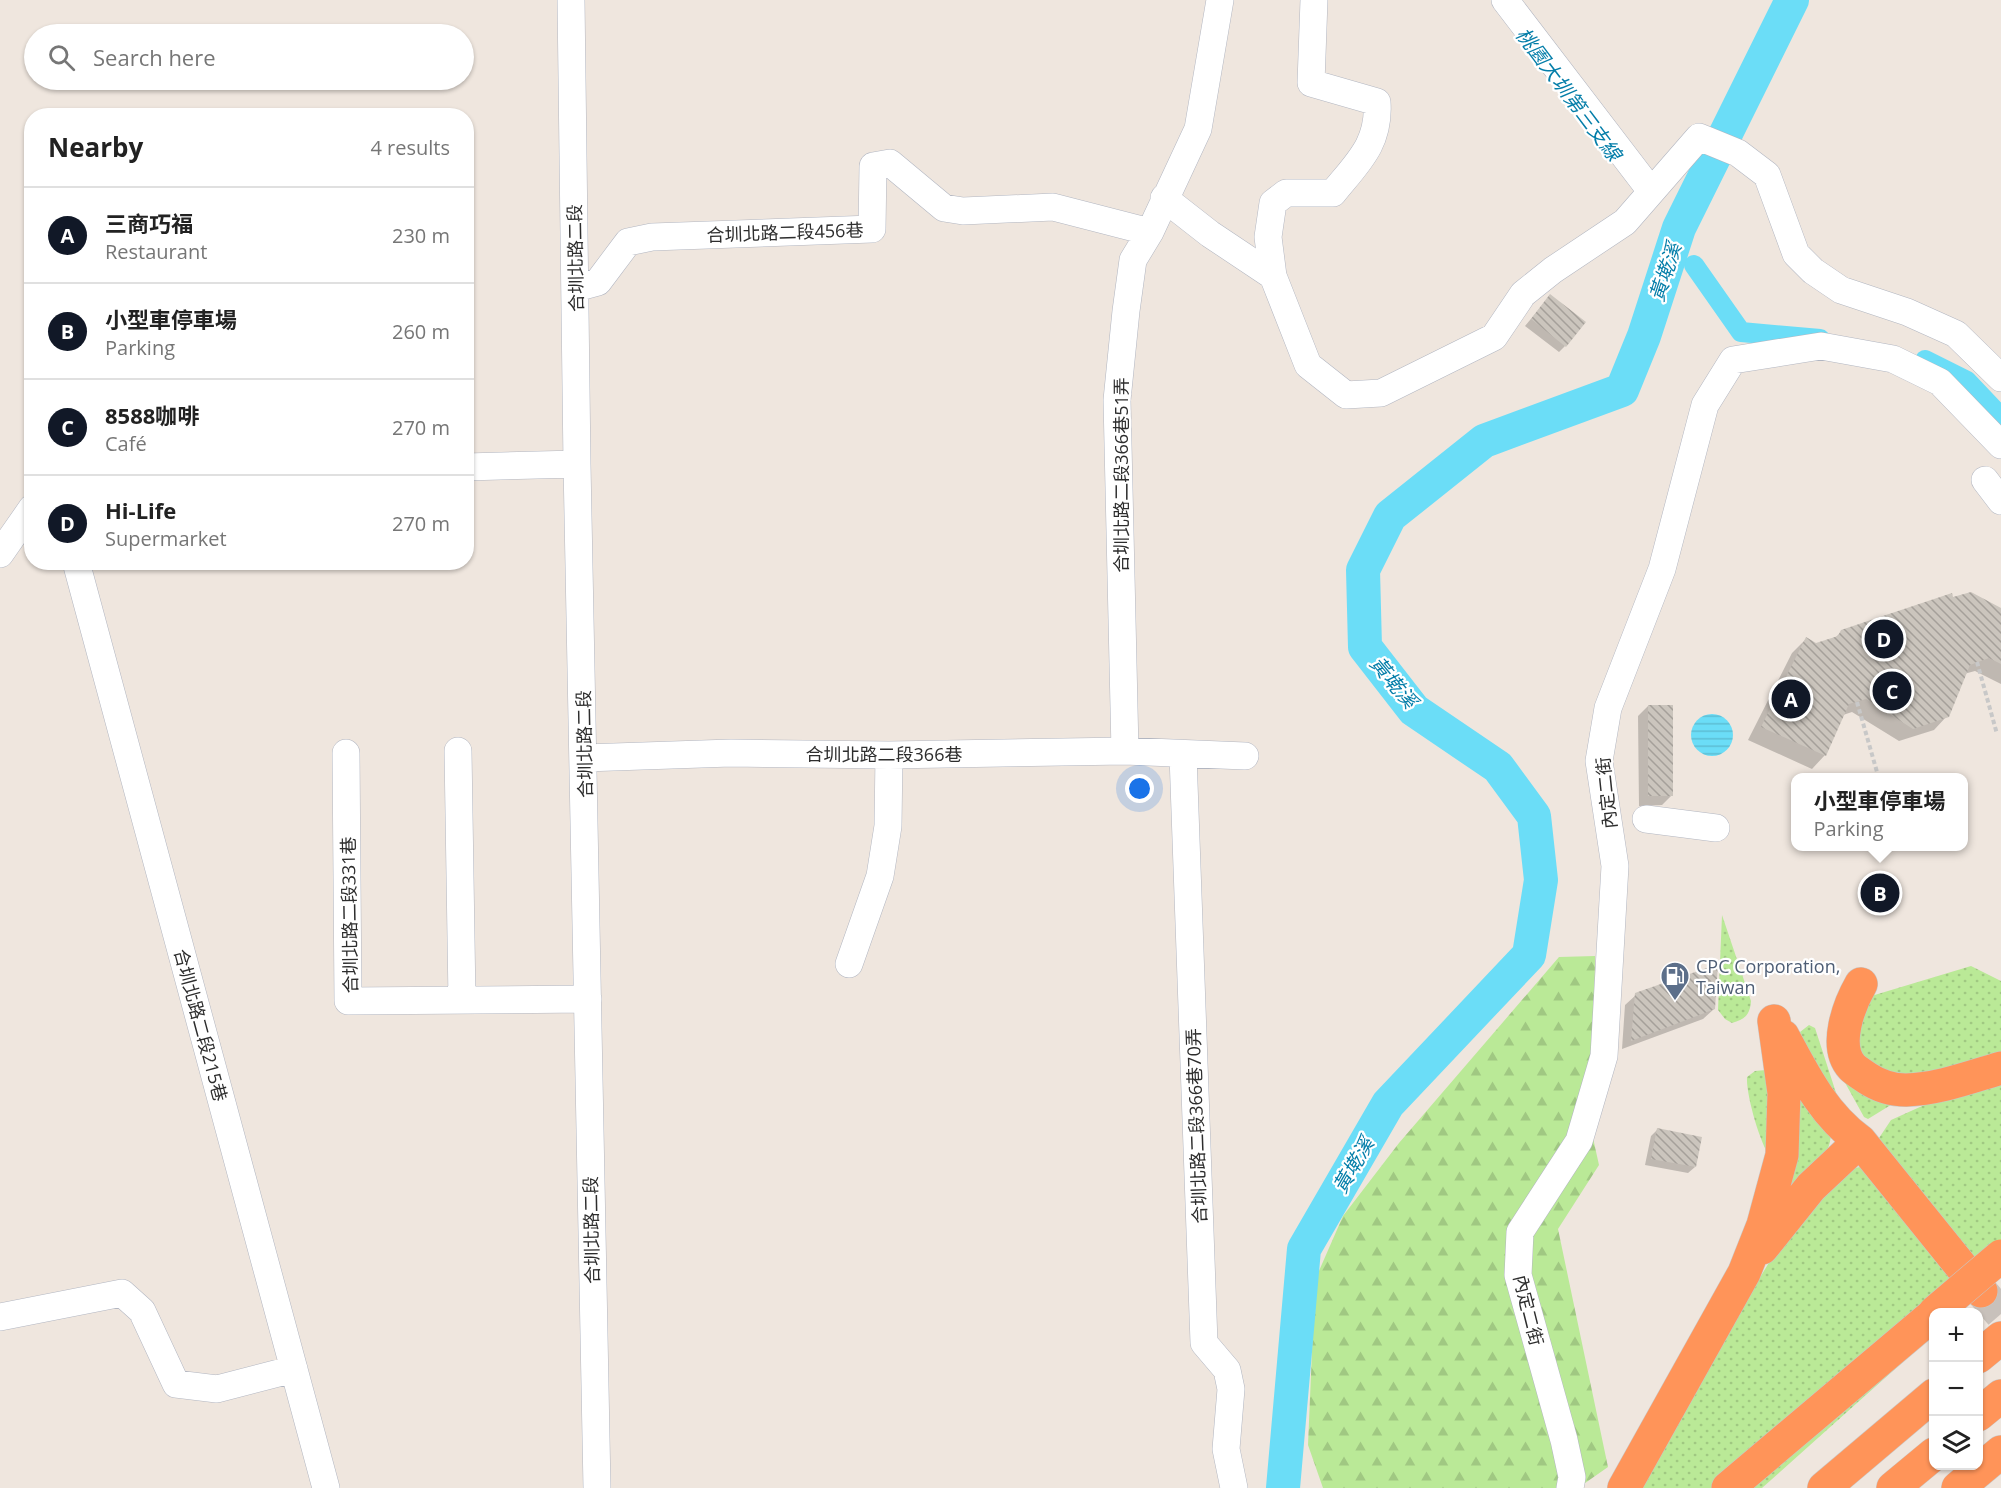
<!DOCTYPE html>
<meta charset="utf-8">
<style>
:root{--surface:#fff;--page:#f2f2f2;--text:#222;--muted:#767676;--line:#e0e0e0;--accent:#111827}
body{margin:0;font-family:"Open Sans","Noto Sans TC",sans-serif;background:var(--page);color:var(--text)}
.controls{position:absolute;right:18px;bottom:18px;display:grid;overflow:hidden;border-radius:12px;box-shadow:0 2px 4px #0004}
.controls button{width:54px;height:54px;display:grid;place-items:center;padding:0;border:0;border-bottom:2px solid var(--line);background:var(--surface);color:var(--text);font:30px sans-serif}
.you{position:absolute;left:1140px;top:789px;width:21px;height:21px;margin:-15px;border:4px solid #fff;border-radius:50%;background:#1a73e8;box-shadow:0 0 0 9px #1a73e833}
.badge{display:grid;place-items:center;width:39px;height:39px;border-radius:50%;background:var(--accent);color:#fff;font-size:20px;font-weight:700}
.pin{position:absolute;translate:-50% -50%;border:3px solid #fff;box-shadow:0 2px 6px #0006}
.popup{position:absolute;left:1791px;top:773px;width:177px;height:78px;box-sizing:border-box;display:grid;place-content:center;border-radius:12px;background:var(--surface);filter:drop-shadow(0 2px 4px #0005);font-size:20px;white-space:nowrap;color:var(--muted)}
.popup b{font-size:22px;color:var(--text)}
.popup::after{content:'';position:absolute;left:50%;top:100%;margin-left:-12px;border:12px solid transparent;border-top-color:var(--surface)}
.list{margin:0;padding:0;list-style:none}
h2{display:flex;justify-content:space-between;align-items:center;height:78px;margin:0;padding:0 24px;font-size:26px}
h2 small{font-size:20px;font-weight:400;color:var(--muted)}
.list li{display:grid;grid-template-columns:39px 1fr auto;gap:18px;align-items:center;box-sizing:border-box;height:96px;padding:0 24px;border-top:2px solid var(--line)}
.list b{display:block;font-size:22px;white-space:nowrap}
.list p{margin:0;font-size:20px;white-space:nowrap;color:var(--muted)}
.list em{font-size:20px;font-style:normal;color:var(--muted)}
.icon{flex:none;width:33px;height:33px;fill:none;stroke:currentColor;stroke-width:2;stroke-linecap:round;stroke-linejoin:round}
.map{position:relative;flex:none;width:2001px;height:1488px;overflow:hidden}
.search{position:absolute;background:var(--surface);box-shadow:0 2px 4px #0004;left:24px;top:24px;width:450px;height:66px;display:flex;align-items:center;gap:15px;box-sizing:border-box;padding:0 21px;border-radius:33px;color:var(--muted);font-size:22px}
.panel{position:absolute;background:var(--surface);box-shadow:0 2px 4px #0004;left:24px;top:108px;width:450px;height:462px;border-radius:24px}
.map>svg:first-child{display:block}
.grass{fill:url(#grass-dots)}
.forest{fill:url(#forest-firs)}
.water{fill:url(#water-rules)}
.shadow{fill:#0003}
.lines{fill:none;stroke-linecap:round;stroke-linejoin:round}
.canal{stroke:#6bddf7;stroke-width:20}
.river{stroke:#6bddf7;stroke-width:34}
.building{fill:url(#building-back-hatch)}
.highway-tunnel{stroke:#c8c1bb;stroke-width:33;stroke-dasharray:33 16;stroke-linecap:butt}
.minor-casing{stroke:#b2b6c1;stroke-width:28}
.highway-casing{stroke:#c8c8c8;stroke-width:34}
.path{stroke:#c8c8c8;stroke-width:4;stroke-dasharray:4.5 3;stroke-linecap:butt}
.minor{stroke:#fff;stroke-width:27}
.highway{stroke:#ff9459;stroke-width:33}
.highway-bridge-casing{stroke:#c8c8c8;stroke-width:34;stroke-linecap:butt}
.highway-bridge{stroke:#ff9459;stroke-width:33}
.labels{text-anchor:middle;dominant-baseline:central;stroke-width:4.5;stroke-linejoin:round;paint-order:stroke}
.street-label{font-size:18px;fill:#2d2d2d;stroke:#fff}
.service-label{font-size:18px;fill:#4e5e75;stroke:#fff;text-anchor:start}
.water-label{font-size:20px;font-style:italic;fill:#047ea9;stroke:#fff}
</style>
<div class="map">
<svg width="2001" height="1488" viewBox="0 0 2001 1488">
<defs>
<pattern id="grass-dots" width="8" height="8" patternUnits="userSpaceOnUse" patternTransform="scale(1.5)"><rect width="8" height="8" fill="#bae997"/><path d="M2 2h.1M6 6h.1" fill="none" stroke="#a0c882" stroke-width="1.8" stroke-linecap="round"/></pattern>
<pattern id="forest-firs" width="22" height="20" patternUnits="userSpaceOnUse" patternTransform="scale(1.5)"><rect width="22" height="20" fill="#bae997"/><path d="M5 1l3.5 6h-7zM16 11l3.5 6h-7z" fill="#a0c882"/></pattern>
<pattern id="water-rules" width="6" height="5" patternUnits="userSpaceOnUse" patternTransform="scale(1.5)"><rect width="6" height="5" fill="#6bddf7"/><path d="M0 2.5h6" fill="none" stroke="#5dbed4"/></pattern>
<pattern id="building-back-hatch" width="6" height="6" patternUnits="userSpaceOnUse" patternTransform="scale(1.5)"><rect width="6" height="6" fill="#cbc5bd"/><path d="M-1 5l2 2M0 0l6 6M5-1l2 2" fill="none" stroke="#a5a09a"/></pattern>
</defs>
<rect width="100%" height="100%" fill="#efe6de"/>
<!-- grass -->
<path class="grass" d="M1722,915L1751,1001C1750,1015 1745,1019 1732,1023L1725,1019L1718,1010Z
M1971,966L2001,981V1053L1927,1076L1897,1078L1860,1059L1857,1015L1868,997Z
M1809,1025L1815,1028L1840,1105L1804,1051L1800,1032Z
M1766,1070L1773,1077L1770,1157C1760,1143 1746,1095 1747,1077L1755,1071Z
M2001,1077V1277L1992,1284L1877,1141L1891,1120L1951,1093Z
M1843,1079L1894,1103L1868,1119L1864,1117Z
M1796,1092L1831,1132C1831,1160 1808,1172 1789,1188Z
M1860,1167L1971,1301L1762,1488H1638L1717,1348L1798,1215L1838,1171Z"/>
<!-- forest -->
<path class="forest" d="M1595,956L1593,1138L1599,1165L1558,1229L1608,1467L1578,1488H1323L1308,1445L1315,1280L1343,1216L1399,1143L1559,957Z"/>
<!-- water -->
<path class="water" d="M1691 735a21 21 0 1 1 42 0a21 21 0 1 1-42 0Z"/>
<!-- shadow -->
<path class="shadow" d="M1550,296L1565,346L1559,352L1525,326Z
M1952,599L2001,609V684L1975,671L1964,674L1947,716L1934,730L1899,741L1852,712L1843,715L1825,755L1812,769L1748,740L1792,653L1806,639L1815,644L1834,639L1842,631Z
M1648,706L1672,795L1662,805L1639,806L1638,716Z
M1636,995L1714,1009L1703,1019L1622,1049L1625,1005Z
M1657,1130L1695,1167L1688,1173L1645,1165L1651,1136Z"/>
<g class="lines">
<!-- canal -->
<path class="canal" d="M1694,265L1741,332L1820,339
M1925,360L1967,381L2001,417"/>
<!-- river -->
<path class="river" d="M1283,1488L1304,1249L1388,1104L1529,955L1541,880L1534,816L1498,767L1414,710L1365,647L1363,570L1390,516L1484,441L1622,390L1644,336L1679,228L1792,0"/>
</g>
<!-- building -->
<path class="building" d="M1550,294L1586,322L1566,347L1531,319Z
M1971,592L2001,608V664L1989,658L1970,665L1949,717L1913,729L1866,699L1849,704L1826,756L1761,727L1806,637L1816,643L1838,636L1841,630L1952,593L1953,597Z
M1648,705H1673V796H1648Z
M1718,964L1715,1009L1631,1041L1635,993Z
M1657,1128L1702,1137L1696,1167L1651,1159Z"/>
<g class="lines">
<!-- highway-tunnel -->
<path class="highway-tunnel" d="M1981,1291L2001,1314"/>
<!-- minor casing -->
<g class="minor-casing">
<path id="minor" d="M571,0L577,464L597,1488
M1505,0L1651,191
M1164,198L1210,234L1273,276L1308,365L1346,395L1381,393L1494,337L1523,294L1553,270L1625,222L1699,137L1738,153L1767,175L1796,254L1813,271L1841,290L1907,312L1956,334L2001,378
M1273,276L1268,237L1273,203L1286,193H1333C1357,163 1380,144 1377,102L1311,83L1314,0
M576,288L598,282L628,242L652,237L872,229L873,166L890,163L944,208L963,211L1053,207L1150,232
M466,467L577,464
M1985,480L2001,501
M0,554L32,508
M76,562L326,1488
M458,751L462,1000
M1125,751L1117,400L1126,311L1133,260L1150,232L1198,129L1220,0
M346,753L348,1001L588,999
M1183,755L1204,1343L1227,1370L1231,1389L1226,1449L1234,1488
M584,758L731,753L889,755L1125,751L1245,756
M1646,819L1716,828
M849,964L880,876L888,826L889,755
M0,1317L122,1293L142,1311L176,1384L217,1389L294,1369
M1570,1488L1572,1477L1564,1440L1518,1275L1520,1232L1579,1141L1604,1056L1615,866L1599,761L1608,708L1662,569L1705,405L1733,360L1821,346L1893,359L1940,382L2001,445"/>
</g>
<!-- highway casing -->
<g class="highway-casing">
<path id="highway" d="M1861,984C1849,1005 1833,1046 1852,1067C1856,1071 1863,1075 1867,1078C1879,1086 1892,1090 1906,1090C1939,1089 1970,1077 2001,1068
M1783,1036C1804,1075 1823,1114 1860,1141L1981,1291
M1762,1248L1811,1187L1860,1141
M1978,1357L2001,1338
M1978,1415L2001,1396
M1624,1488L1744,1273L1763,1225L1782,1155L1784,1093L1774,1021
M1728,1488L1934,1314
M1824,1488L1934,1395
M1893,1488L1934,1454
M1958,1488L2001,1452"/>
</g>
<!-- path -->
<path class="path" d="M1977,662L1997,734
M1857,702L1877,772"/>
<!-- minor -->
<use href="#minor" class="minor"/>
<!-- highway -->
<use href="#highway" class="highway"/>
<!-- highway-bridge casing -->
<g class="highway-bridge-casing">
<path id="highway-bridge" d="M1935,1312L2001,1256"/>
</g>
<!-- highway-bridge -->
<use href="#highway-bridge" class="highway-bridge"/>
</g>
<!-- icons -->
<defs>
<g id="fuel-pin" transform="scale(1.5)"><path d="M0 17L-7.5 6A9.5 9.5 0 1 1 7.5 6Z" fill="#5c6f8a" stroke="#fff"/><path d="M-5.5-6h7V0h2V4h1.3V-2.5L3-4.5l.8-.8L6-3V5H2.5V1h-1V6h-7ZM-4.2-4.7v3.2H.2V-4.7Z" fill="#fff"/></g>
</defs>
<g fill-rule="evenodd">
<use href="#fuel-pin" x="1675" y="976"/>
</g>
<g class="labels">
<!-- street labels -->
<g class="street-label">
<text transform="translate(785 232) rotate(-2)">合圳北路二段456巷</text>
<text transform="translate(575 258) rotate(-91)">合圳北路二段</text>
<text transform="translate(1121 475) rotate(-90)">合圳北路二段366巷51弄</text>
<text transform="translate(584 744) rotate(-91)">合圳北路二段</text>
<text x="884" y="754">合圳北路二段366巷</text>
<text transform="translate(1606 793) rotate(-96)">內定二街</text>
<text transform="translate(349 915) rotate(-91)">合圳北路二段331巷</text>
<text transform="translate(201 1025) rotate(75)">合圳北路二段215巷</text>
<text transform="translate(1196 1126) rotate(-92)">合圳北路二段366巷70弄</text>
<text transform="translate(591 1230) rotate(-91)">合圳北路二段</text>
<text transform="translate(1529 1310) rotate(76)">內定二街</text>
</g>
<!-- service labels -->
<g class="service-label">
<text x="1696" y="966">CPC Corporation,<tspan x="1696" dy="21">Taiwan</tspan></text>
</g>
<!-- water labels -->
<g class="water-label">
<text transform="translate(1569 94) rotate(53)">桃園大圳第三支線</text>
<text transform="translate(1665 272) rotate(-72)">黃墘溪</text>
<text transform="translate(1394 682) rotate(50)">黃墘溪</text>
<text transform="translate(1353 1165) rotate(-60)">黃墘溪</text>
</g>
</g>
</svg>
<div class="controls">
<button>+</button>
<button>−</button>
<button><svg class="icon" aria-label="layers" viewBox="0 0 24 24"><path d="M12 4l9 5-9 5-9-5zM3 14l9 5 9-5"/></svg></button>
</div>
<div class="you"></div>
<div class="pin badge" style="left:1791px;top:699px">A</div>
<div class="pin badge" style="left:1880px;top:893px">B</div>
<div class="popup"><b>小型車停車場</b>Parking</div>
<div class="pin badge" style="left:1892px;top:691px">C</div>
<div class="pin badge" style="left:1884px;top:639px">D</div>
<div class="search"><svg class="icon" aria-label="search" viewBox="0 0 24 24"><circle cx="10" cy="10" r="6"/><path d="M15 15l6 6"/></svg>Search here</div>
<section class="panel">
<h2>Nearby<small>4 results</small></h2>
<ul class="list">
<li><span class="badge">A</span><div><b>三商巧福</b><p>Restaurant</p></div><em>230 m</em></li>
<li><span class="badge">B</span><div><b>小型車停車場</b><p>Parking</p></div><em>260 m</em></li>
<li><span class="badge">C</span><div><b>8588咖啡</b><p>Café</p></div><em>270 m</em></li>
<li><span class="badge">D</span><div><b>Hi-Life</b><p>Supermarket</p></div><em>270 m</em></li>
</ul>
</section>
</div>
